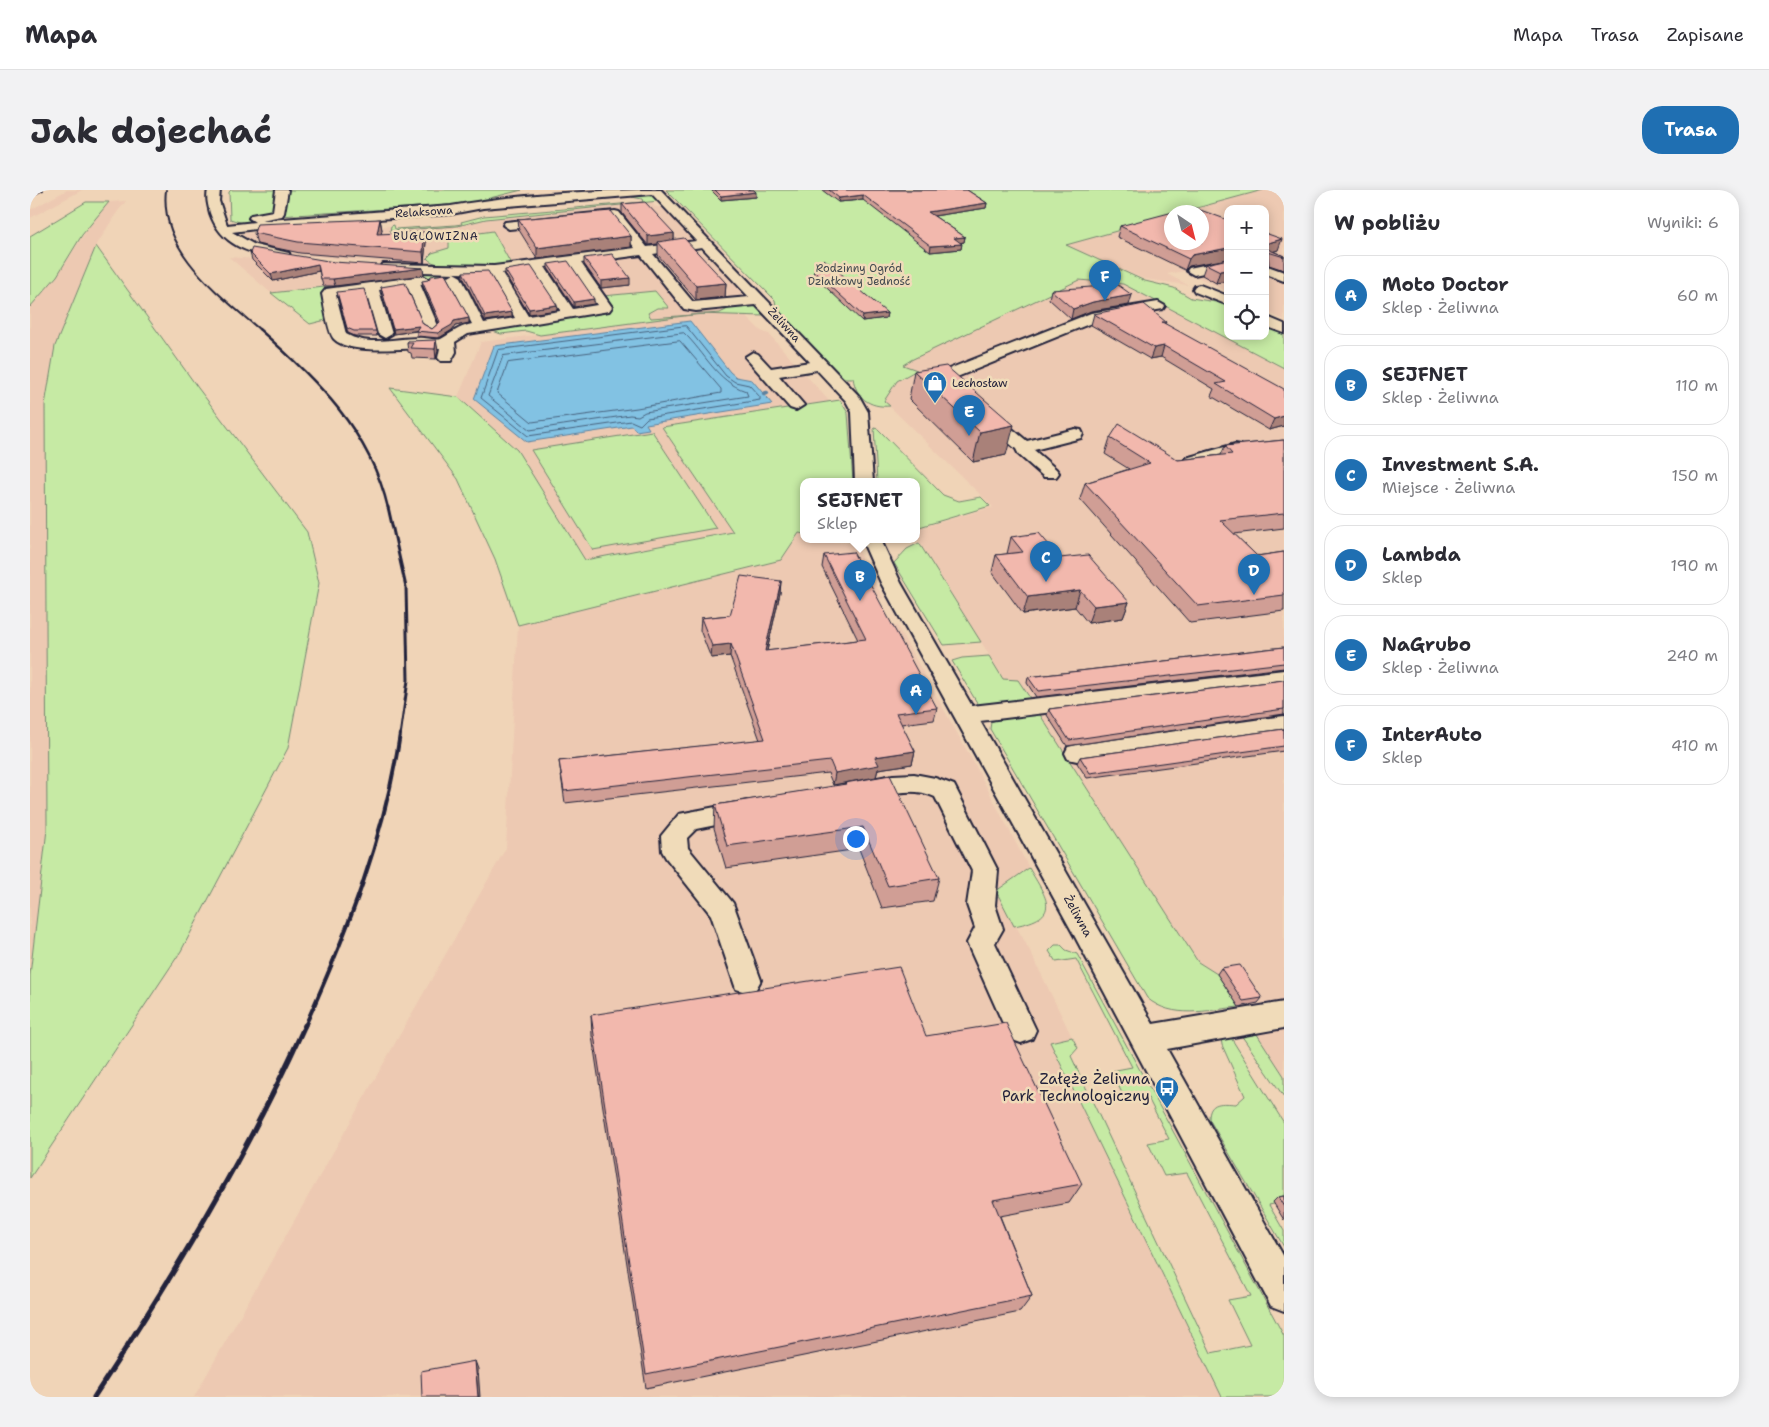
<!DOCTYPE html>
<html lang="pl">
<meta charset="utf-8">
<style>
:root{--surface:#fff;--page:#f2f2f3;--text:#2b2b33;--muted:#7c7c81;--line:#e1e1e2;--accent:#1f6fb2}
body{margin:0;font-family:"Shantell Sans",sans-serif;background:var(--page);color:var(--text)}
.controls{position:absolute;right:15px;top:15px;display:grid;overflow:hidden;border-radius:10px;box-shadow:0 2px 12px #0003}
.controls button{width:45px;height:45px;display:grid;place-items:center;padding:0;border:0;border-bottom:1px solid var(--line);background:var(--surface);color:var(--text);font:25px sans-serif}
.compass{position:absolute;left:1134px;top:15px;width:45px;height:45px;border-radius:50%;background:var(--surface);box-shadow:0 2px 12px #0003;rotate:145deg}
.you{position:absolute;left:825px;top:648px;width:18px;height:18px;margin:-12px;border:4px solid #fff;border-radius:50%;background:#1a73e8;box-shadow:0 0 0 8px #1a73e833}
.badge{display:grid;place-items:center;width:32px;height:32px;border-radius:50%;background:var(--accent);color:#fff;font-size:16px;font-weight:700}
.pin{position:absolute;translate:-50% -41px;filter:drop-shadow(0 1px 2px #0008)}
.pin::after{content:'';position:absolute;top:26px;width:18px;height:15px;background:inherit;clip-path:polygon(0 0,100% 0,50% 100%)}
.popup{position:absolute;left:770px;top:288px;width:120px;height:65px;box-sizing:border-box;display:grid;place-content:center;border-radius:10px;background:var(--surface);filter:drop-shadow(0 1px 4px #0005);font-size:16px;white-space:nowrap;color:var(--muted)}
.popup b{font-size:19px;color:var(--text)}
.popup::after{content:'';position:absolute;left:50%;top:100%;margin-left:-10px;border:10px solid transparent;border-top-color:var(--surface)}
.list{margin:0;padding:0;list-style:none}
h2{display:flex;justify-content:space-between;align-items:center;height:65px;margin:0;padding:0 20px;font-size:21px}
h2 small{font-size:16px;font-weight:400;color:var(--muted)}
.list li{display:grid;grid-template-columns:32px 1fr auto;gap:15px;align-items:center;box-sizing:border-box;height:80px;margin:0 10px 10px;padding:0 10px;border:1px solid var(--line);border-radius:20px}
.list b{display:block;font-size:19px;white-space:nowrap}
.list p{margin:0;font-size:16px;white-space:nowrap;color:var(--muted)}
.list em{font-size:16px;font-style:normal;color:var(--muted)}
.icon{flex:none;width:28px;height:28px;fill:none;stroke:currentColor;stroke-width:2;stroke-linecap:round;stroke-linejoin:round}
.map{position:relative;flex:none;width:1254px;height:1207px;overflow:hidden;border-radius:20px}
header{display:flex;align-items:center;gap:30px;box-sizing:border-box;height:70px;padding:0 25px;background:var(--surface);border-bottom:1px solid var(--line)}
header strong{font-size:24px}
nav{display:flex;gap:28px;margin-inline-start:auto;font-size:18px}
.intro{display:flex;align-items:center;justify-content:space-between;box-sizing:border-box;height:120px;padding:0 30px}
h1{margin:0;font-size:35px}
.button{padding:12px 22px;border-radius:20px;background:var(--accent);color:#fff;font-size:18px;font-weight:700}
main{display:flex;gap:30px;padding:0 30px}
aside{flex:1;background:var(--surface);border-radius:20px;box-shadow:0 2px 12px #0003}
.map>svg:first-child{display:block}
.built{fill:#edc9b2}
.green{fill:#c6eaa4;stroke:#748670}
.water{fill:#82c2e3;stroke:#5c82a0}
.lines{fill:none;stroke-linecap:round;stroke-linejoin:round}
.shore{stroke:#48627e;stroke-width:1}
.stream{stroke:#5c82a0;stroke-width:4.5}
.minor-casing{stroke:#22223b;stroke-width:4}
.minor{fill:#f0dbb9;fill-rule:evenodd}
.rail-far4{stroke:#22223b;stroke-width:2}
.rail-far3{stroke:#22223b;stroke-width:2.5}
.rail-far2{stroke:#22223b;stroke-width:3}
.rail-far1{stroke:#22223b;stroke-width:4}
.rail{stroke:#22223b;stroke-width:5}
.wall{fill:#d09e95;stroke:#22223b}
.shaded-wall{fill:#a98179;stroke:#22223b}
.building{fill:#f2b8ad;stroke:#22223b;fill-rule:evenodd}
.labels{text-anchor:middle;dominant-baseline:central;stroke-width:5;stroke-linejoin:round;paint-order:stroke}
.far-street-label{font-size:11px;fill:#22223b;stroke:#f0dbb9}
.far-neighbourhood-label{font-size:11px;letter-spacing:1px;fill:#22223b;stroke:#f0dbb9}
.far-park-label{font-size:11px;fill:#434a50;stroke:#f0dbb9}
.far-poi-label{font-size:11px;fill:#22223b;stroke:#f0dbb9;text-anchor:start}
.street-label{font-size:12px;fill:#22223b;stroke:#f0dbb9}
.near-poi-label{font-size:15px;fill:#22223b;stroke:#f0dbb9;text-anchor:end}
</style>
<header>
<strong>Mapa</strong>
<nav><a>Mapa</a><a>Trasa</a><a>Zapisane</a></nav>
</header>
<div class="intro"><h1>Jak dojechać</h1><a class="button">Trasa</a></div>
<main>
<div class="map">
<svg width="1254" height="1207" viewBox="0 0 1254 1207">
<rect width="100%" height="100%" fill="#f0d4b7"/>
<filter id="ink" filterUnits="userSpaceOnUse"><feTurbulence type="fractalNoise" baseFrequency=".02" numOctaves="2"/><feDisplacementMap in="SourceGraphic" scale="10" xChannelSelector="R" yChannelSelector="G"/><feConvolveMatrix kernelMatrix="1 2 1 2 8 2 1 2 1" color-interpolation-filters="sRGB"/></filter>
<g filter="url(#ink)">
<!-- built -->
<path class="built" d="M37,0H52L0,28V20Z
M1233,0H1254V130L1235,121V19H1198V102L1155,81L1137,84L1158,95L1114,89L1035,55L1141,26L1142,52H1172V22H1152Z
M96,11L85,25L66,56L25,156L15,215L17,639L0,785V117L27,86L66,26L79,12Z
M627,11L622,13L625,17H634L664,48L659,53L481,74L385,77L261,64L218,49L212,43L361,36L360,41L427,36L456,29Z
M655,59L669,61L676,65L711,101L712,107L706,112L714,124L731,141L739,144L800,212L633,237L704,342L555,370L487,260L428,207L451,152L622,130L618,123L621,121L639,118L581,117L321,150H317L299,100Z
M199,67L390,82L392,86L241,103Z
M1049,90L1093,94L1254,178V886L1187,784L1168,772L974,489L886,347V339L963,317L854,211L867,191L887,181L872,175L895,162Z
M770,343L774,344V350L828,353L831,368L853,408L847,409L861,436H867L945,575L999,678L966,701L999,759L1042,847L1020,852L1192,1207H164L476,658L488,435L751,370Z"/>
<!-- green -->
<path class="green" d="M201,0H492L436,14L249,26L216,34L200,29L199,2Z
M636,0H1233L1152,22H1142L1141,26L1036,55L1115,91L1144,98L1161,108L1198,114V146H1235V132L1254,142V178L1093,94L1049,90L881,170L873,175L887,180L867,191L854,211L860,216C839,218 826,207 823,188H812L747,121L745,110Z
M613,4L624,6L629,11L456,29L427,36L360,41L361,36L364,35L365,39L425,35L432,34L431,32L454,26L613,12L612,9L602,7L613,6Z
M56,12H79L52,45L27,86L0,117V46Z
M463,41L481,74C464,75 407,82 397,68L402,63L419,58V48L422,47Z
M66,56L168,198L277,342L289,393L258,558L151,761L0,988V785L17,639L15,215L25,156Z
M390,82L446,83L299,100L300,129L280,134L241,103L391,86Z
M625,101L639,118H627L618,123L621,128L690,123L702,117L717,114L728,115L733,126L669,124L510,145L496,141L471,144L460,140L570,121L573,106Z
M360,198L428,207L487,260L555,370L703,342L632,237L810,210L818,223L823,292H774V344L769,343L751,370L488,435L465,369L428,289Z
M844,238L848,239L913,305L929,311L951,307L960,316L886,338V292H847Z
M622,241L686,338L563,360L501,260Z
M889,353L951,452L914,455L864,373L877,359Z
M959,466L973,489L988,490L1002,511L949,516L922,471L932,468Z
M1007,520L1168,772L1187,784L1209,817C1177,820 1143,830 1117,808L960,539L961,532L982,524Z
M999,678C1017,709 1033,727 984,736L966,701Z
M1025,755H1031L1036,760L1047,764L1254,1146V1207H1192L1020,852L1042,847L1048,858L1041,866L1181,1163L1220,1155L1198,1110L1221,1106L1157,983L1134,986L1118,953L1139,949L1118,908L1096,911L1081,881L1102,877L1046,769L1026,772L1019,761Z
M1223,838L1254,886V907L1209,842Z
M1198,843L1254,933V1012L1239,1015L1254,1041V1057L1179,929C1179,911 1192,913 1206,914L1215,906L1192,855L1191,848Z"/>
<!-- water -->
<path class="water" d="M660,131L700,182L706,187L722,190L742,214L616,234L619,239L606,241L602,236L497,252L444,209L464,156Z"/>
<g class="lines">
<!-- shore -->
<path class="shore" d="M656,136L696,186L705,192L719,195L730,207V210L617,228L610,235L601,231L498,246L451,208L468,160Z
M654,143C676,164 686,191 716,201L718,206L615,222L608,226L600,225L500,240L458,206L473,166Z
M650,151L691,199V203L607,218L502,232L467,203L478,173Z"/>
<!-- stream -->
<path class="stream" d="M734,204L737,203"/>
<!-- minor casing -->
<g class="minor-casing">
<path id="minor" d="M178,0H190L189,11L197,35L225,32L219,28L221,25L243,21L246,0H258L254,23L252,26L226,31L421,16C490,4 562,0 631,0L829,206L838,222L843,292H825L822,222L816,211L787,180L749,186L774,215L766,220L760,218L715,167L723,162L728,164L741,178L780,172L726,115L666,121L654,119L611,65L551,73L582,117L579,121L438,144L425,152L426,162L421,171H411L408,168L410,158C384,156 322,167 304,149C298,143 294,113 292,104L296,99L393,86L400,90L398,93L390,94L409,138L407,141L402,142L395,138L377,96L349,100L362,144L355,148L348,144L336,102L306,105L316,144C338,157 364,148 388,148C394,147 406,151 411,149C422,143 428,137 442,134L417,87L424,83L431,87L454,133L485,128L460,84L358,81L351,77L353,74L464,76L605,58L582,29L479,39L473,35L475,32L585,21L589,22L617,57L666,51L622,4L453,18L421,24L259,35L202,42L225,55L259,63L260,66L254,70C222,63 192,58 180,23C178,15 176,8 178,0ZM672,57L719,107L663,112L623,64ZM539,74L567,115L543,119L515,77ZM502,79L530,120V121L498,126L472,83Z
M1198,70V78L1164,85L1157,81L1159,78Z
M1235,75L1254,82V91L1235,84Z
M1170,95L1198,106V115L1165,102L1163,99L1165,96Z
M1128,112L1135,116L1133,119L1069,130L922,189L997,251L1045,239L1051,240L1053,244L1051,248L1004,260L1026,279L1029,283L1026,287H1014L989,265L986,259L908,193L904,187L906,184L1061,123Z
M1235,126L1254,134V143L1235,136Z
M1205,254L1211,255L1214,259L1211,263L1162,277L1156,276L1153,272L1156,268Z
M832,350H851L871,393L942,516L1254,480V494L950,531L1123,834L1254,812V838L1137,859L1254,1067V1121L1241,1116L1044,745L851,393Z
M1254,526V542L1047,571L1038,569L1035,563L1038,557L1047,555Z
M884,584L905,588L924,595L968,681L965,715L973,739L965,753L1006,840L1002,849L991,853L980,849L937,753L945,738L937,715L942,681L905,607C874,593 848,613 821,605L818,599L821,593L863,585Z
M717,611L726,613L730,620L726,627L666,639L657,648L658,658L703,713L731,790L726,799L716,802L706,799L681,725L636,668L632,661L631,646L649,624Z"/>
</g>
<!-- minor -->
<use href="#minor" class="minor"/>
<!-- rail-far4 -->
<path class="rail-far4" d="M136,0C129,61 189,104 230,140"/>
<!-- rail-far3 -->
<path class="rail-far3" d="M229,139C286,189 340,241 358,318"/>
<!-- rail-far2 -->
<path class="rail-far2" d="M358,317L376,397L378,490L370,546"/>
<!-- rail-far1 -->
<path class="rail-far1" d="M275,836C317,743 355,646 370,544"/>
<!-- rail -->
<path class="rail" d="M64,1207C142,1088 217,965 275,835"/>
</g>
<!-- wall -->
<path class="wall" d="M681,0H724L726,7L691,10Z
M792,0H937L957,13L956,18L904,26L935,47L934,52L931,53V59L900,62L833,10L808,12Z
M592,14L644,43V50L696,93L695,107L666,110L628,65V54L618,55L592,23Z
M350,29L352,40L351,44L396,52L394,73L270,63L227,54L224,43Z
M488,29L601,46V57L507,69L489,40Z
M1198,30V69L1159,76L1155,80L1087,47L1090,36Z
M1235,43L1248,60L1243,61L1254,66V80L1239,75L1235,84Z
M220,63L304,72L394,85L305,96H293L289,81L243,91L222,70Z
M554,68L600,95L571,98L554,74Z
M1198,69V91L1186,93L1172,85L1176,74Z
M518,74L564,114L544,117L518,78Z
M475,80L527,120L499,124L475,84Z
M784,81L857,123L856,128L832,131L783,85Z
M433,82L482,122V127L455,131L433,87Z
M392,91L439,133L425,136L422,140L409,148L387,146V141L364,144L351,97L393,134L402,139L409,133L393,96Z
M1021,100L1099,115L1061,121L1041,129L1019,109Z
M307,102L346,141L347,146H325L318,143Z
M1064,124L1136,132L1135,134L1254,236L1239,240L1181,206L1184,199L1131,167L1120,169L1061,135Z
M378,151L408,160L406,169L382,168L381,163L378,162L377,153Z
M884,181L976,265L943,272L879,209Z
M1080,248L1148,270L1191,265L1195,256L1254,250V338L1204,344L1227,366L1254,362V421L1160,433L1050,309L1055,293L1099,279L1075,264Z
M981,347L1030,368L1099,412L1093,428L1058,433L1045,417L993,424L962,382L966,365L977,364Z
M794,365L907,518L904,530L871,534L885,561L882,574L848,579L846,587L909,688L903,711L852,718L829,659L696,678L684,638L685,615L815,595V593L803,595L798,583L535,613L529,571L730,550L700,466L681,468L670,440L671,428L700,425L751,391L750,403L737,461L828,450L792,377Z
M1254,457V478L1006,507L997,493L998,487Z
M1254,490V524L1037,556L1017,525L1019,519Z
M1254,539V561L1057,588L1047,573L1050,567Z
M1191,778L1232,808L1228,813L1209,817L1187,784Z
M561,825L896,846L1052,994L1039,1013L970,1026L1002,1106L990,1122L616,1198L562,846Z
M1254,1006V1030L1243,1012L1248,1007Z"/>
<!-- shaded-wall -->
<path class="shaded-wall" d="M0,0H14L0,7Z
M726,2V7L691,10V6Z
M833,5V10L808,12L809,8Z
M957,13L956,18L897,27L898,22Z
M350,29L352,40L349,55L347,44Z
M394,42L396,52L394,73L393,62Z
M644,43V52H628V54L618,55V46Z
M601,46V57L507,69V58Z
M935,47L934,52L923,54L924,48Z
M1252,49L1248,60L1235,64V54Z
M932,54L931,59L900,62L901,56Z
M1198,58V69L1159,76L1155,80L1159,69L1162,65Z
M288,74L289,81L243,91L241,84Z
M1239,74L1235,84V75Z
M393,78L394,85L305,96L303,89Z
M1198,80V91L1186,93L1190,81Z
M600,88V95L571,98V91Z
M696,93L695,107L666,110V96Z
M1102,105L1099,115L1061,121L1041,129L1043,119L1063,112Z
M564,109V114L544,117V112Z
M527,115V120L499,124V119Z
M482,122V127L455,131V126Z
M857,123L856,128L832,131L833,126Z
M439,128V133L425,136L422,140L409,148L408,143L424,131Z
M389,136L390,140L364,144L363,139Z
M406,150L408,160L406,169L405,159Z
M1134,156L1131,167L1120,169L1124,158Z
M1254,226V236L1239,240L1244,229Z
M984,235L976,265L943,272L950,242Z
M751,391L750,403L734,474L735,461Z
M1050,400L1045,417L993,424L998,407Z
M1099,412L1093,428L1058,433L1064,416Z
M701,454L700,466L681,468L682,456Z
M885,561L882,574L848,579L846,587L803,595L805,583L845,567Z
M445,1171L448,1179L450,1207H448Z"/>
<!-- building -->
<path class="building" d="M685,0H724L726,2L691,6Z
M799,0H937L957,13L898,22L935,47L924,48L932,54L901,56L833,5L809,8Z
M615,12L644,43L618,46L592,14Z
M1162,17L1198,30V58L1162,65L1159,69L1090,36ZM1142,22H1172V52H1142Z
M581,21L601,46L507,58L488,29Z
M350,29L347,44L394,42L393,62L268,52L224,43L227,34Z
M1235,43L1252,49L1235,54Z
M654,48L696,93L666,96L628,52Z
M222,58L304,72L393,78L303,89H291L288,74L241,84L220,63Z
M1235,58L1254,66V67L1238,62L1239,74L1235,75Z
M582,64L600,88L571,91L554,68Z
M794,69L857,123L833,126L784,81Z
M1198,69V80L1190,81L1176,74Z
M538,71L564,109L544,112L518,74Z
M501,76L527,115L499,119L475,80Z
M458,81L482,122L455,126L433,82Z
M415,84L439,128L424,131L422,135L408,143L386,141L389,136L363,139L351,97L375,93L393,134L402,139L410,132L392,91L398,90L401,86Z
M1088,95L1102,105L1063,112L1043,119L1021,100Z
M334,99L346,141H324L317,138L307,102Z
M1114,114L1136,132H1132L1254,199V226L1244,229L1186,194L1196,192L1134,156L1124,158L1064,124Z
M406,150L405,159L380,158L383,153H377L378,151Z
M916,176L984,235L950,242L884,181Z
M1089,234L1148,270L1202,264L1195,256L1254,250V323L1190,330L1227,366L1254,362V405L1168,416L1055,293L1120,273L1080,248Z
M1009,343L1030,368L1058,365L1099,412L1064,416L1050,400L998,407L966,365L993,362L981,347Z
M823,362L907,518L866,523L885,561L845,567L849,575L805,583L800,571L534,601L529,571L735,549L701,454L682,456L671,428L700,425L711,386L751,391L735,461L836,449L794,365Z
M1254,457V473L1008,501L998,487Z
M1254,490V519L1039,550L1019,519Z
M1254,539V556L1060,583L1050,567Z
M860,585L909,688L858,696L833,637L697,656L685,615L816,594L815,593Z
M1210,775L1232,808L1213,811L1191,778Z
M869,777L896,846L976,833L1052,994L963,1010L1002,1106L616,1184L561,825Z
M1254,1006V1017L1248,1007Z
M445,1171L448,1207H392L391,1181Z"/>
</g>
<!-- icons -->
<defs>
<g id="shop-pin" transform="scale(1.25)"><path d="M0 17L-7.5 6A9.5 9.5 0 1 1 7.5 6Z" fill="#1f6fb2" stroke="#f0dbb9"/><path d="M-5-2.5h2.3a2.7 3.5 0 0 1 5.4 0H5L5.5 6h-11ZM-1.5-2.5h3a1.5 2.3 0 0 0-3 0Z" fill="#fff"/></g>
<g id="bus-pin" transform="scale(1.25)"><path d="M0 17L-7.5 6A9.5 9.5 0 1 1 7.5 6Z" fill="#1f6fb2" stroke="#f0dbb9"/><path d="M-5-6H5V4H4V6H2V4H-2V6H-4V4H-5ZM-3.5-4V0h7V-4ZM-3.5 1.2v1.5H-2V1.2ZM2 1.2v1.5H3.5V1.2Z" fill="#fff"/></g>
</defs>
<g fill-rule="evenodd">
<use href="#shop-pin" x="905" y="193"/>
<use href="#bus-pin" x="1137" y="898"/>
</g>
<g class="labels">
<!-- far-street labels -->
<g class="far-street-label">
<text transform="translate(394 22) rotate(-4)">Relaksowa</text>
<text transform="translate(754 135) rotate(47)">Żeliwna</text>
</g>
<!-- far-neighbourhood labels -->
<g class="far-neighbourhood-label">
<text x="406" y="46">BUGLOWIZNA</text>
</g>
<!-- far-park labels -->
<g class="far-park-label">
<text x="829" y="78">Rodzinny Ogród<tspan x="829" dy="13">Działkowy Jedność</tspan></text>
</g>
<!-- far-poi labels -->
<g class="far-poi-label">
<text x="922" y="193">Lechosław</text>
</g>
<!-- street labels -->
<g class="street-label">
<text transform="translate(1048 726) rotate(61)">Żeliwna</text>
</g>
<!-- near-poi labels -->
<g class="near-poi-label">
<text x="1120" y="889">Załęże Żeliwna<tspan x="1120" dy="17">Park Technologiczny</tspan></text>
</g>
</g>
</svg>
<div class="controls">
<button>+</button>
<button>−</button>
<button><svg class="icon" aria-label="locate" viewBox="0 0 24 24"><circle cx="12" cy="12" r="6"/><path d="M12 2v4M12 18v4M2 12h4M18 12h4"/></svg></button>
</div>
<svg class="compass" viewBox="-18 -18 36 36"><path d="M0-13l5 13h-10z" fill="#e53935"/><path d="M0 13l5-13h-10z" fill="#7c7c81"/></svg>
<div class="you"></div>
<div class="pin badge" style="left:886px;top:525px">A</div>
<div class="pin badge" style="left:830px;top:411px">B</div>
<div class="popup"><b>SEJFNET</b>Sklep</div>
<div class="pin badge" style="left:1016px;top:392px">C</div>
<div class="pin badge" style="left:1224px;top:405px">D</div>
<div class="pin badge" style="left:939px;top:246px">E</div>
<div class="pin badge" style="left:1075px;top:111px">F</div>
</div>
<aside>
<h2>W pobliżu<small>Wyniki: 6</small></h2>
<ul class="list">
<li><span class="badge">A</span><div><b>Moto Doctor</b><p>Sklep · Żeliwna</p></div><em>60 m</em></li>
<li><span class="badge">B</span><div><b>SEJFNET</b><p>Sklep · Żeliwna</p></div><em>110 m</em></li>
<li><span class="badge">C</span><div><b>Investment S.A.</b><p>Miejsce · Żeliwna</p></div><em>150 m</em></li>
<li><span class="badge">D</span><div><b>Lambda</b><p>Sklep</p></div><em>190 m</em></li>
<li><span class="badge">E</span><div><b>NaGrubo</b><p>Sklep · Żeliwna</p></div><em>240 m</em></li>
<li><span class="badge">F</span><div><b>InterAuto</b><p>Sklep</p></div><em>410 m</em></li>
</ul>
</aside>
</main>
